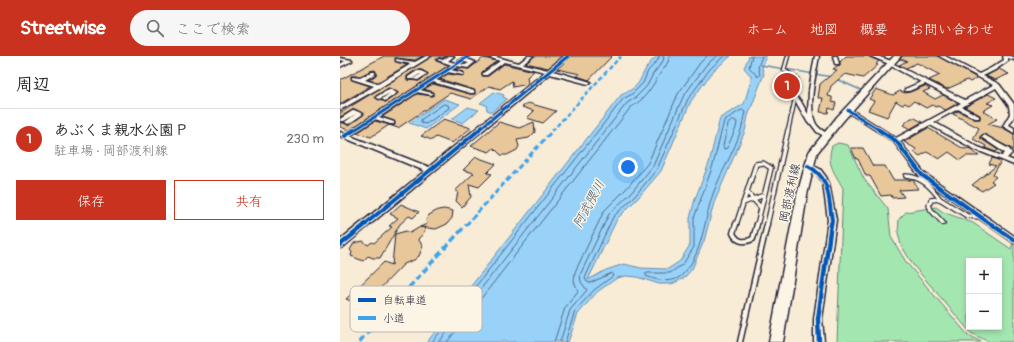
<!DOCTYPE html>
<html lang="ja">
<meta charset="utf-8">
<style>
:root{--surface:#fff;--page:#f6f6f6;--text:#202124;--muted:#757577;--line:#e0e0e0;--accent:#c8321e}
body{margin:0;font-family:Pangolin,"Klee One",sans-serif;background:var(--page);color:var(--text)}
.controls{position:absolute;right:12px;bottom:12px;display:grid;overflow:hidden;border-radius:0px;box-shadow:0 2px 6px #0003}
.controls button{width:36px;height:36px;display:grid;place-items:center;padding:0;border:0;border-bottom:1px solid var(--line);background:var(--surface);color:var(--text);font:20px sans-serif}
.you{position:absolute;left:288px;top:111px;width:14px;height:14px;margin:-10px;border:3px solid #fff;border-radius:50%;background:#1a73e8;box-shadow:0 0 0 6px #1a73e833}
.badge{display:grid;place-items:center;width:26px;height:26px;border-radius:50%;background:var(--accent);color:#fff;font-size:13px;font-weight:700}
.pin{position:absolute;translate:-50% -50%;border:2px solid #fff;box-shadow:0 1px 4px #0006}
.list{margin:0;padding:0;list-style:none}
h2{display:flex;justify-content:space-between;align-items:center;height:52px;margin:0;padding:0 16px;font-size:17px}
h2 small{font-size:13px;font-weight:400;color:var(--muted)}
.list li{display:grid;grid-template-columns:26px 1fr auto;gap:12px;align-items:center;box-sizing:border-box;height:60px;padding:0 16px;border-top:1px solid var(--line)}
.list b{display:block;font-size:15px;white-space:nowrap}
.list p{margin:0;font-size:13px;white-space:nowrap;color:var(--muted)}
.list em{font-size:13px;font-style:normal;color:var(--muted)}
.actions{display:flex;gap:8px;padding:12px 16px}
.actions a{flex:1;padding:9px 0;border:1px solid var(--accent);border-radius:0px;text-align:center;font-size:14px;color:var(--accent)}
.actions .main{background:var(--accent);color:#fff}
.icon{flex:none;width:22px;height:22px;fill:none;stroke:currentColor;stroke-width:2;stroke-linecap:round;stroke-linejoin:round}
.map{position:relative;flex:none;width:674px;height:286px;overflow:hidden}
header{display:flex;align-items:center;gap:24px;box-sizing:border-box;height:56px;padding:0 20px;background:var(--accent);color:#fff}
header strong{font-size:19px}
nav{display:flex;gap:22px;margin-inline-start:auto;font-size:14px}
.search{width:280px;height:36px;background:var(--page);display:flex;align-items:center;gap:10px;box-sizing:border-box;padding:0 14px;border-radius:22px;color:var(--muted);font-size:15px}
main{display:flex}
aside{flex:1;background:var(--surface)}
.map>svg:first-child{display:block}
.green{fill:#a3e6b0;stroke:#628476;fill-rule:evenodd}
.water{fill:#98d2f8;stroke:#698cac}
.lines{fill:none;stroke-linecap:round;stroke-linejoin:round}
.shore{stroke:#516887;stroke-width:1}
.stream{stroke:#698cac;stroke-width:1.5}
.building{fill:#e8c79a;stroke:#22223b;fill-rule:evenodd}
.service-far2-casing{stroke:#22223b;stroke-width:5}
.service-far1-casing{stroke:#22223b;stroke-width:6}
.service-casing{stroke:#22223b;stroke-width:7}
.minor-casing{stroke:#22223b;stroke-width:3}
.secondary-casing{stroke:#22223b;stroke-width:3}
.service-far2{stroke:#fcf5e5;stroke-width:2.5}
.service-far1{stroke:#fcf5e5;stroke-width:3.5}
.service{stroke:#fcf5e5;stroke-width:4}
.minor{fill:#fcf5e5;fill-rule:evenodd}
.secondary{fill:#fcf5e5;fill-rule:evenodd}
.quiet-far2{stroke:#3ea2ec;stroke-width:2.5;stroke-dasharray:4.5 2.5;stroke-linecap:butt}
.quiet-far1{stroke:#3ea2ec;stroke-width:3;stroke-dasharray:5.5 3;stroke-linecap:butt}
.quiet{stroke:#3ea2ec;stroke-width:3.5;stroke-dasharray:7 3.5;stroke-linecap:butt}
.cycleway-far2-casing{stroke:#fcf5e5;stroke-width:5}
.cycleway-far1-casing{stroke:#fcf5e5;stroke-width:6}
.cycleway-casing{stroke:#fcf5e5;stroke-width:7}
.cycleway-far2{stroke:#0057b8;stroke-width:3}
.cycleway-far1{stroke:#0057b8;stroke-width:4}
.cycleway{stroke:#0057b8;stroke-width:4.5}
.labels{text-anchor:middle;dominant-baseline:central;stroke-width:3;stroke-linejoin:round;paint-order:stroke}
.street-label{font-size:12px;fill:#22223b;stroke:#fcf5e5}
.water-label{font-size:13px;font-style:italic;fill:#455774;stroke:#fcf5e5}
.key{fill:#fcf5e5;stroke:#bbb6b2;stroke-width:1}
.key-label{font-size:11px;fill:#22223b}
</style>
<header>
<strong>Streetwise</strong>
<div class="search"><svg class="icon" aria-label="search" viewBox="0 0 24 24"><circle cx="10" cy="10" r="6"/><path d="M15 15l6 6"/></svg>ここで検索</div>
<nav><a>ホーム</a><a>地図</a><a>概要</a><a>お問い合わせ</a></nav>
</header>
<main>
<aside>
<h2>周辺<small></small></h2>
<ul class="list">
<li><span class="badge">1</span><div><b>あぶくま親水公園Ｐ</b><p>駐車場 · 岡部渡利線</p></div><em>230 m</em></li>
</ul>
<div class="actions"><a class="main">保存</a><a>共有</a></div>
</aside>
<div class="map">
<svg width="674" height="286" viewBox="0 0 674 286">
<rect width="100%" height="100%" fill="#f8ecd6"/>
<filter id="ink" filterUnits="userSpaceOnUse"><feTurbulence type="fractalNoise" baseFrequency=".025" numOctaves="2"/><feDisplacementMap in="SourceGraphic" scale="8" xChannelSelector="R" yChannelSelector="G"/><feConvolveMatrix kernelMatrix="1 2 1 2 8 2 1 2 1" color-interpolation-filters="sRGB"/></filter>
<g filter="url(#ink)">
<!-- green -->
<path class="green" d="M498,87L508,89L524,123L548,153L551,181L566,206L627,278L641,286H497L503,132C494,116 486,107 492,90Z
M596,151L603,156L633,167L671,193L674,183V286H649L631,277L573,209L561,189L558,177L559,163L566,156ZM629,205H659V271H629Z"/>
<!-- water -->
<path class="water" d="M317,0H391L373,15L351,45L321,115L297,143L277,163L248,224L266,214L284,208L301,212L328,213L340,205L350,189V162L355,143L369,107L380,62L404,48L412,21L404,12L409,0H426L422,12L424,18L408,60L405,75L374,147L364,185L352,213L344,222L332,228H319L297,221L286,220L277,222L257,236L238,258L228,286H87L281,39C288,36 297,31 300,24C305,14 308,7 317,0Z
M154,36L164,39L163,41L167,43L152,56L147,54L146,49L140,47Z
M104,43L120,48L86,73L69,67Z
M128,51L139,54L123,67L112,63Z"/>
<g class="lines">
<!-- shore -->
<path class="shore" d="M412,0L409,11L418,21L420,18L418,11L422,0
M104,48L108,49L109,52L86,68L81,67V64Z
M402,54L405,56C403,62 403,68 401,74C394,96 381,116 373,138C364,163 363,198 343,218C334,228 318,225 306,220V217H330L343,208L354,191V162L373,109L384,65Z
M394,64L397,66L396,72L387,92L384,93L383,90L388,68Z
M92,286L283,43L292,38L303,27L308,15L318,4L319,0
M99,286L287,47L295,42L307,30L313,18L323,5L324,0
M107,286L291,51C304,44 310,34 318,21C322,14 328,9 330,0
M214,286L225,252L238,235L234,225L235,216L264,155L286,133L308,107L338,38L360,7L367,0
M220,286L230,254L247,234L241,226L240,219L269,158L291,137L313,110L343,41L366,9L377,0
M225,286L235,255L254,234L273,220L272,217L250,227L247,226L245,222L273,161L295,140L317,113L348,43L370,13L384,0"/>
<!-- stream -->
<path class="stream" d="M421,9L492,21
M496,23L523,35"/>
</g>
<!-- building -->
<path class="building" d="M44,0H83L75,4L55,2L56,6L67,9L38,26L29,24L36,19V16L35,14L30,15L20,20H11L12,24L30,30L0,48V24Z
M92,0H106L103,2H98L96,5L109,9L9,74L0,71V66L9,69L24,58L15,53L0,61V57ZM76,14H82L88,18L79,25L67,24V20ZM48,32L58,37L46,46L35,41Z
M194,0H223L208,12L186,7Z
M231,0H272L249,24L237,20L240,18L217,13Z
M506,0H528L539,5L536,8L538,9L523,22L505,18L491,30L488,40L492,41V46L496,47L494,54L489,52L488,57L480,56L483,42H478L480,28L497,14L493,13L497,10L500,9V6Z
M562,0H598L637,22L630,26L627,24L607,33L589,24L600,19L577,7L566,12L559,9L567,5L560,3Z
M143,2L157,5L142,16V19L143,20H148L164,8L194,15L187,21L188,28L173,31L172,25L160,33L149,30L131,43L110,37L58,72L49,69L31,81L17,77L35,65L50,69H55L54,65L42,61L77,38L93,40V36L84,33L93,28L130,38H135L134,34L100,23L108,18L124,20V16L115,13L117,12L129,13Z
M659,13L669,18L655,24L646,20Z
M585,30L590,33L583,36L595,43L603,39L618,47L606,54L598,50L596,51L592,49L586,52L574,45L569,49L565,47L562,49L556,45L547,61L528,54L534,45L529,43L536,33L553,39L560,35L565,37L570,36Z
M648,38L656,42L647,47L653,49L643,55L657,63L648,68L663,72L674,78V94L643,78L640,81V82L658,94L656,96L645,92L646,90L633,83L639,72L613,58L618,55L634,63H640V59L625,51Z
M188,47L216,55L203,67L187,62L194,55L182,51Z
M571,62H575L582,66L570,73L563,69Z
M104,63L131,72L112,87L96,81L92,84L81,80Z
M159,66L179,72L194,66L195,76L189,82L177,84L179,90L177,94L167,99H161L154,92L149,96L131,90Z
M588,72L624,93L629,92L639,100H626L620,104L609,96L599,103L587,96L580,100L574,96L576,93L564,86Z
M511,92H523L533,110H545L553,124H573L578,133L559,134L564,141L552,142L551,139L541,140L530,120H526L518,103H516Z
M136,101L156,108L147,117L152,118L139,131L129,128L131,141L122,151L116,145L118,136L115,135L134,117L123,114Z
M652,102L661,105L653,119L656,121L651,125L654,127L642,135L632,129L656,110L649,108Z
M61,148L79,156L73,162L69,160L60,168L40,202H33L28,200L23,205L11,200L12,196L10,194L14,187L23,185L28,189L32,186L34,187L52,171L49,170L58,162L50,158Z
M104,153L113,155L112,162L107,168L96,173L80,171L87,168L86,164L89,159L98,154Z
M80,171L86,172L83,178L78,183L83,190L79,200L74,204L64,208L23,250L6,243L44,206L52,209L55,178L66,175L70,177Z"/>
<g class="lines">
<!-- service-far2 casing -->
<g class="service-far2-casing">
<path id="service-far2" d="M448,75L455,43L457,23L444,14L448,0"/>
</g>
<!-- service-far1 casing -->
<g class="service-far1-casing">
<path id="service-far1" d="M566,120C582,121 591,131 600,143
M407,136L421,152
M403,147L424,139
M603,167L591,154L589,149L591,144L600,143L627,160L640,161
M396,169L416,108L423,107L431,112L417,169
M427,169L448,74"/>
</g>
<!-- service casing -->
<g class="service-casing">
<path id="service" d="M396,168L393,177C397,186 404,187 413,183L417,168
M400,286L427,168"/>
</g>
<!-- minor casing -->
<g class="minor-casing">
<path id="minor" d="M86,0H91L41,31L0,54V50L34,30L12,23V21L20,22L31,16H35V18L25,24L38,28L71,8L56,5V3L75,6Z
M109,0H114L108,5L115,7L126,0H131L127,3L135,6L128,12L117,10L111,14L123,17V19L108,16L96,24L134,35V37H130L93,26L80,34L92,37V39L77,36L39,61L54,66V68H50L35,63L10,80L89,111L205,16L164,6L147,19H143V17L160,5L145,0H153L179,7L188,0H193L183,8L208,14L225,0H230L213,15L251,26L248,28L210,18L3,191L0,192V184L85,115L0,80V76L5,78L112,9L97,4L99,3L103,4ZM124,6L129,7L125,9L120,8Z
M475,0H479C476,18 467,51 476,68C479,73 486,76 490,80L487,82L477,76L471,68L468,67L456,46L452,43L455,41L460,44L468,58L469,34Z
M493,0H497L499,8H495Z
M530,0H537L554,6V8L625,44L653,29L599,0H605L639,18L651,12L664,4L663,0H670L674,1V4L668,2V5L655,14L643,20L659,28L674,48V61L669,69L674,72V77L663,70L670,58L669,50L656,32L622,51L639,60V62H635L618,53L594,66L638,91L662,100L665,97L641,81L644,79L646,80L669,93L672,97L667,102L674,105V109L634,93L590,69L560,86L584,117L674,180V187L580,121L554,86L506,55V53H510L556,82L621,47L585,28L569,35H565V33L581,26L549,9V8Z
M0,2L12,4V5L0,11V8L5,5L0,4Z
M77,15H81L87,18L78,24L73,23L81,18H80L72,23H68V21Z
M49,33L57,37L45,45L42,43L50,37L39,43L36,41Z
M14,54L23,58L10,67L8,68L5,66L16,58L4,65H0V63Z
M466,108H470L480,113L486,121L489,127L496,164L482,263L484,286H474V263L488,164L483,127L476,117L466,112L465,110Z"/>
</g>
<!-- secondary casing -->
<g class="secondary-casing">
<path id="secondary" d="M554,0H561L503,65L477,97L467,139L443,286H429L457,139L469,96L497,61Z"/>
</g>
<!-- service-far2 -->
<use href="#service-far2" class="service-far2"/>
<!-- service-far1 -->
<use href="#service-far1" class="service-far1"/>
<!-- service -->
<use href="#service" class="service"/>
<!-- minor -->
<use href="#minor" class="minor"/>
<!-- secondary -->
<use href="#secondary" class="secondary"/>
<!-- quiet-far2 -->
<path class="quiet-far2" d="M212,75L281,0"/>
<!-- quiet-far1 -->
<path class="quiet-far1" d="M126,169L213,74"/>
<!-- quiet -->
<path class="quiet" d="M19,286L127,168"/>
<!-- cycleway-far2 casing -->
<g class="cycleway-far2-casing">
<path id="cycleway-far2" d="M508,54L541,75
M13,75L129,0
M137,75L228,0"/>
</g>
<!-- cycleway-far1 casing -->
<g class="cycleway-far1-casing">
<path id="cycleway-far1" d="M539,74L556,85L582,119L652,169
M5,80L14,74
M468,110C491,122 488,141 492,164L491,169
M24,169L139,74"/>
</g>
<!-- cycleway casing -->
<g class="cycleway-casing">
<path id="cycleway" d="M651,168L674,184
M0,189L26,168
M479,286L478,263L491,168"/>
</g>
<!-- cycleway-far2 -->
<use href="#cycleway-far2" class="cycleway-far2"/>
<!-- cycleway-far1 -->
<use href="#cycleway-far1" class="cycleway-far1"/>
<!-- cycleway -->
<use href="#cycleway" class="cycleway"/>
</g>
</g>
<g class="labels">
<!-- street labels -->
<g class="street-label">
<text transform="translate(450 137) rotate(-78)">岡部渡利線</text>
</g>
<!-- water labels -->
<g class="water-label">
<text transform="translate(249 148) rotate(-62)">阿武隈川</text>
</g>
</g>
<!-- legend -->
<rect x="10" y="230" width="132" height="46" rx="6" class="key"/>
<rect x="18" y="242" width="18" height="4" fill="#0057b8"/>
<rect x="18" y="260" width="18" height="4" fill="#3ea2ec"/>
<g class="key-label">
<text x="43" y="248">自転車道</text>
<text x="43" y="266">小道</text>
</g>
</svg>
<div class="controls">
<button>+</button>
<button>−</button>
</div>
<div class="you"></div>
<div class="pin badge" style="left:447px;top:30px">1</div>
</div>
</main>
